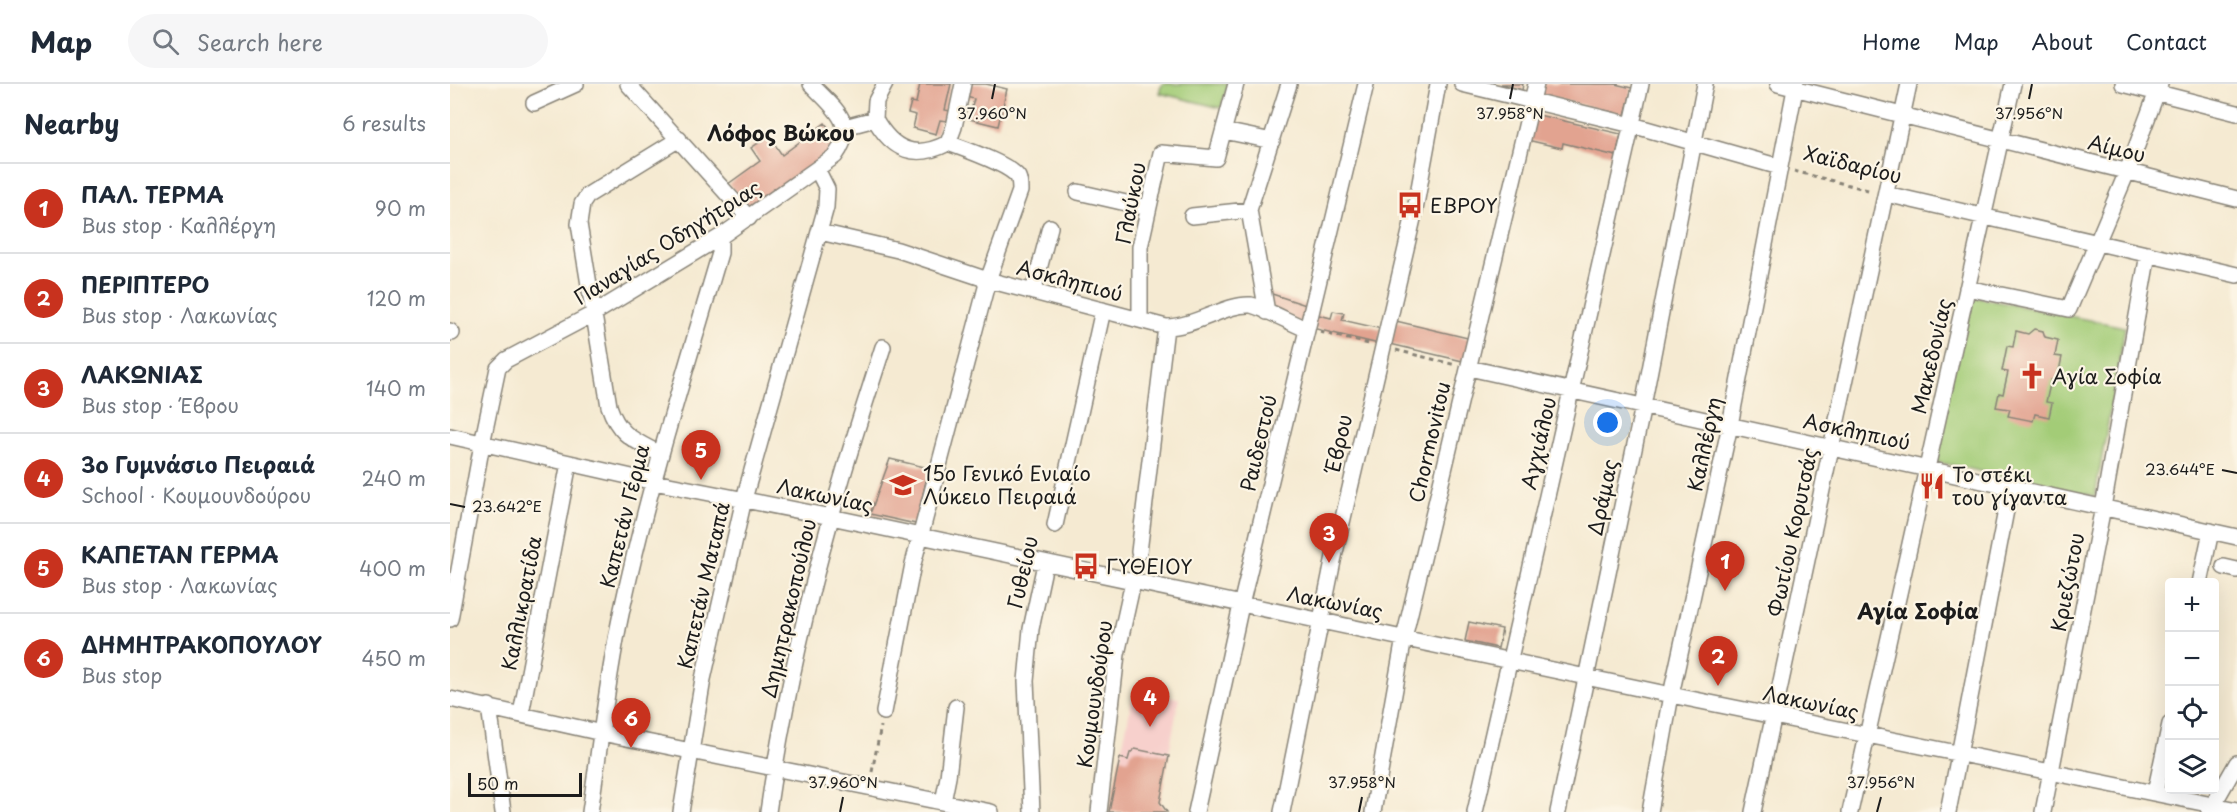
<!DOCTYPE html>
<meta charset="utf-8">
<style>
:root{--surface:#fff;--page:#f6f6f7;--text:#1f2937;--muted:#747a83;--line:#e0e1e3;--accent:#c8321e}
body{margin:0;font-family:"Playpen Sans",sans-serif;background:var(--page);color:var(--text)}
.controls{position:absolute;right:18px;bottom:18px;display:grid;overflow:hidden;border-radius:6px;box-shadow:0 6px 24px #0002}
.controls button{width:54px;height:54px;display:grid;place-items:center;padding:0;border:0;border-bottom:2px solid var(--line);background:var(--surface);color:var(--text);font:30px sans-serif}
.scale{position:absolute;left:18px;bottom:15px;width:114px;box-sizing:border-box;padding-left:6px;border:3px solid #1c1c1c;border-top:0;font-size:16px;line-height:21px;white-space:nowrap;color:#1c1c1c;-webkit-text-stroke:4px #fcf5e5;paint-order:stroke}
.you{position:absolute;left:1158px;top:339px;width:21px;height:21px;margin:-15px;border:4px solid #fff;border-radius:50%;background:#1a73e8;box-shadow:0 0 0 9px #1a73e833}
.badge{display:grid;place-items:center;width:39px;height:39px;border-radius:50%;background:var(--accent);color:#fff;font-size:20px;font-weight:700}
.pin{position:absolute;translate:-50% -50px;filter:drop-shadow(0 2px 3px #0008)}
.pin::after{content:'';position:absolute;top:32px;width:21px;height:18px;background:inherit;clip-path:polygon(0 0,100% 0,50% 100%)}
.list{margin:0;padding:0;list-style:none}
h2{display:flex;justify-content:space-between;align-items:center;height:78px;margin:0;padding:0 24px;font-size:26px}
h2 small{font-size:20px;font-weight:400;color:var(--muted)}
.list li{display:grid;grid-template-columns:39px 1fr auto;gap:18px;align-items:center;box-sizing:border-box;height:90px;padding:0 24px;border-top:2px solid var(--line)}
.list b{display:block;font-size:22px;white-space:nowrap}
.list p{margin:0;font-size:20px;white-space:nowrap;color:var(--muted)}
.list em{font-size:20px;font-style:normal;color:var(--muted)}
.icon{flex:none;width:33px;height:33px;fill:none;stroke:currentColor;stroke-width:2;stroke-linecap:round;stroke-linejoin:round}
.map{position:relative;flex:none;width:1787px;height:728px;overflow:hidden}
header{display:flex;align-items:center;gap:36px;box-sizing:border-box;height:84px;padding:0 30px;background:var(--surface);border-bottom:2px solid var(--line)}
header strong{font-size:28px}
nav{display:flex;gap:33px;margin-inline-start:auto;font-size:21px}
.search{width:420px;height:54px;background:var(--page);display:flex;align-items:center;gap:15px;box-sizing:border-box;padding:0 21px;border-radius:33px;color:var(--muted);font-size:22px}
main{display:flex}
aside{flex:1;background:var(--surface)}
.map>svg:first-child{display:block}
.built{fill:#f7d0cc}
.green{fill:#a3cc77;stroke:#60744a;stroke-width:1.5}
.building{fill:#e2a390}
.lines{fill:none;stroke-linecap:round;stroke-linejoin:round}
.minor-casing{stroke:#888377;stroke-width:18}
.path{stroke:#888377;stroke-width:3;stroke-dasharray:4.5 4.5;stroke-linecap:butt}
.minor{stroke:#fff;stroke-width:15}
.ticks{fill:none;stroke:#1c1c1c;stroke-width:2}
.labels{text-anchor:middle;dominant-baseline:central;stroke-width:4.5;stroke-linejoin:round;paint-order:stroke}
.street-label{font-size:20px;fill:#1c1c1c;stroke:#fcf5e5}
.poi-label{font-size:20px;fill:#1c1c1c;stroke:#fcf5e5;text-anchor:start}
.neighbourhood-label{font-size:21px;font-weight:bold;fill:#1c1c1c;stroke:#fcf5e5}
.ticks-label{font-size:15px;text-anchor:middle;fill:#1c1c1c;stroke:#fcf5e5;stroke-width:4.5;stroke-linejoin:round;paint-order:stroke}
</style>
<header>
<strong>Map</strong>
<div class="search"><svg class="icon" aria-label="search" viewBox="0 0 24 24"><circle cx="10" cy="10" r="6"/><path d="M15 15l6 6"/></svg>Search here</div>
<nav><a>Home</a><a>Map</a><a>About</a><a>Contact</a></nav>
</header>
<main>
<aside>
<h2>Nearby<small>6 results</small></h2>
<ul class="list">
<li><span class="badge">1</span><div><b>ΠΑΛ. ΤΕΡΜΑ</b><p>Bus stop · Καλλέργη</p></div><em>90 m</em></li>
<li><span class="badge">2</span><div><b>ΠΕΡΙΠΤΕΡΟ</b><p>Bus stop · Λακωνίας</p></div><em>120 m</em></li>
<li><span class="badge">3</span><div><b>ΛΑΚΩΝΙΑΣ</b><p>Bus stop · Έβρου</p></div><em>140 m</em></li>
<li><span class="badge">4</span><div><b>3ο Γυμνάσιο Πειραιά</b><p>School · Κουμουνδούρου</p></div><em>240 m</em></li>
<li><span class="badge">5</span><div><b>ΚΑΠΕΤΑΝ ΓΕΡΜΑ</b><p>Bus stop · Λακωνίας</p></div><em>400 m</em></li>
<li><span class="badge">6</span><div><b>ΔΗΜΗΤΡΑΚΟΠΟΥΛΟΥ</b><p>Bus stop</p></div><em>450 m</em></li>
</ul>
</aside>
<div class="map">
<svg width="1787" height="728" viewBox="0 0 1787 728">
<rect width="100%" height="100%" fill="#fcf5e5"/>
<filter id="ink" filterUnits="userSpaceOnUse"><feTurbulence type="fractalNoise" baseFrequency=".0167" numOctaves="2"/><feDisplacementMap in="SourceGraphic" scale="12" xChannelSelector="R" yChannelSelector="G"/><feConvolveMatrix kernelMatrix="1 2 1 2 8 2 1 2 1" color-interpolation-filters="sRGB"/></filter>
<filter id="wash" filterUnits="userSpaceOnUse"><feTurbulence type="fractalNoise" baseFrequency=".008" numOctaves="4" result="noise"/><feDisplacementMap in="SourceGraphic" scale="24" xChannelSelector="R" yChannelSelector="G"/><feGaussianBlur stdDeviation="1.35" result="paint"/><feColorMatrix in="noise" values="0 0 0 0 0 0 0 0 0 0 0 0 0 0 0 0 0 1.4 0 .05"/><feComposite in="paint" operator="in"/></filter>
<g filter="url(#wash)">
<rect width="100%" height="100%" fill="#f5ead2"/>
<!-- built -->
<path class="built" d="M684,607L729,614L710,718L717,728H659Z"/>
<!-- green -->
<path class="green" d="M712,0H778L771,24L709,9Z
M1519,212L1675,243L1645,412L1483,377Z"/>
<g id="blocks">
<!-- building -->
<path class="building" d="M470,0H501L495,26L500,27L497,37L490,36L486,50L463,44L466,31L458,29L461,18L466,19Z
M515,0H536L557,5L548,42L519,35L524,15L512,12Z
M1051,0H1073L1072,6Z
M1090,0H1165L1182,4L1175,31L1088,11Z
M1084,30L1171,50L1166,72L1113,59L1112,64L1077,56Z
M375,39L384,52L382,69L301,126L278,100L310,77L301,64L319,52L332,71Z
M819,209L859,222L854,240L823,228Z
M883,227L894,229L892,236L932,245L929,260L862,244L865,230L881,234Z
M946,237L1022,255L1017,278L940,260Z
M1584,245L1593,247L1595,253L1608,256L1605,272L1612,273L1607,297L1601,296L1596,318L1602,319L1599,333L1585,330L1583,337L1558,332L1560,325L1546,323L1549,309L1553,310L1558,288L1552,287L1557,262L1563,263L1566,247L1578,250Z
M440,375L479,384L466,440L420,430Z
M1019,538L1052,545L1048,564L1015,557Z
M685,665L719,672L710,718L717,728H659L670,674L678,676L680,669Z"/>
</g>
</g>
<g filter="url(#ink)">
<use href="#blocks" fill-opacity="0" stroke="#888377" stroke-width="1.5"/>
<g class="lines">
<!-- minor casing -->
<g class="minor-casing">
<path id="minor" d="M178,0L299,134
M1012,0L1182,41L1330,83
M1328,0L1787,115
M1673,0L1787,29
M84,19L126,0
M425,35C443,67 465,76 498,59C514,65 559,80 568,93C570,97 570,103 570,107L538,196L463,480L434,628
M425,35L426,17L435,0
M395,43L425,35
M774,47L822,57
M498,59L504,43L513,0
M628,108L698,124
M1436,110L1787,191
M742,132L799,126
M370,148L448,166L538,196L716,243C745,243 777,219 801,221C812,223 843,240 856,245
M1517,204L1619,225L1677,88L1710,0
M583,208L600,143
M817,228L799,126L839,0
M690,236V163L711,69L766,74L786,0
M0,247L2,249
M1019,284L1787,453
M0,352L204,398L381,433L1221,611L1787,726
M210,370C184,356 169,352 159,322L129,140L132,120L138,111L229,55
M605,441L653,226
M689,468L716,243
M1774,483L1787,486
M1750,499L1761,447
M0,535L32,360L48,284L56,276L143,230L270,153L385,72C409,39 383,24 361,0
M0,615L152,649L541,728
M39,622L53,728
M71,630L119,379
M1705,709L1720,640
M493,718L498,693L506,623
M140,728C150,662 157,595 171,530C197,408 235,288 270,169V153
M231,728L253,595L294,415L376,123L377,105L367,85
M318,728C332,629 354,530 381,434C396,376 415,320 433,263
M582,728L576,597L581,545L595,480
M649,728L667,570L683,498
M746,728L791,521L916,0
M832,728L883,477L965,126L988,0
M923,728L954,554L1086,0
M1025,728L1191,0
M1108,728L1193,322L1255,0
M1200,728L1221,611L1280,341L1346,0
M1303,728L1459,0
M1400,728L1563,0
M1498,728L1562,395
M1593,728L1653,423L1698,170
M1759,728L1787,679"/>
</g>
<!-- path -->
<path class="path" d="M1344,87L1422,107
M870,248L919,260
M946,266L1006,281
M422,688L431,642"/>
<!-- minor -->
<use href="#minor" class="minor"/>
</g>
</g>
<!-- ticks -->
<path class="ticks" d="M542,15L545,0M1060,15L1063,0M1579,15L1582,0M1772,386L1787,389M0,420L15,423M390,728L393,713M909,728L912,713M1427,728L1431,713"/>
<!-- icons -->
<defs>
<g id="bus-bare" transform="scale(2.07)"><path d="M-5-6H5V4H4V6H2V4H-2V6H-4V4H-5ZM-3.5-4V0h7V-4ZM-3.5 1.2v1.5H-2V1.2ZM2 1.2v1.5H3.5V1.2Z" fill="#c8321e" stroke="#fcf5e5" stroke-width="2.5" paint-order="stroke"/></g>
<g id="church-bare" transform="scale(2.07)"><path d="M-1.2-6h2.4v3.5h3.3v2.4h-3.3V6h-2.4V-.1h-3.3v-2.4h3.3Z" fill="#c8321e" stroke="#fcf5e5" stroke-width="2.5" paint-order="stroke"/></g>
<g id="school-bare" transform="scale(2.07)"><path d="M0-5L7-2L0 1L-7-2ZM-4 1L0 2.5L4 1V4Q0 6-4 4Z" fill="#c8321e" stroke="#fcf5e5" stroke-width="2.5" paint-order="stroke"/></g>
<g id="restaurant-bare" transform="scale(2.07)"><path d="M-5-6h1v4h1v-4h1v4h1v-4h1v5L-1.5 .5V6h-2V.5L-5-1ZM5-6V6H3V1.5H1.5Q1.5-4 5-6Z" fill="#c8321e" stroke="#fcf5e5" stroke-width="2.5" paint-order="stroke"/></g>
</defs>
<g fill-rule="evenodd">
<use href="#bus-bare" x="960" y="121"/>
<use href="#church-bare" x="1582" y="292"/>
<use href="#school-bare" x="453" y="401"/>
<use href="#restaurant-bare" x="1482" y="402"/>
<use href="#bus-bare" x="636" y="482"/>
</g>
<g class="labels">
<!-- street labels -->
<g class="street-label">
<text transform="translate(1667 64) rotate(14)">Αίμου</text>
<text transform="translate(1403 80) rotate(14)">Χαϊδαρίου</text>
<text transform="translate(680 119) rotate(-79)">Γλαύκου</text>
<text transform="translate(217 158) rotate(-32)">Παναγίας Οδηγήτριας</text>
<text transform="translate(620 196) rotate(15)">Ασκληπιού</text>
<text transform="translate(1481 272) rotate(-77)">Μακεδονίας</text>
<text transform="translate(1407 347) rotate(12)">Ασκληπιού</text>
<text transform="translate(979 358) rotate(-77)">Chormovitou</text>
<text transform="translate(808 359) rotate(-77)">Ραιδεστού</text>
<text transform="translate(888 359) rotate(-77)">Έβρου</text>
<text transform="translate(1088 359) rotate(-77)">Αγχιάλου</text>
<text transform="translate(1254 360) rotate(-78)">Καλλέργη</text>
<text transform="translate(375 411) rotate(12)">Λακωνίας</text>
<text transform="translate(1152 413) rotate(-78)">Δράμας</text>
<text transform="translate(174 432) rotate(-76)">Καπετάν Γέρμα</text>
<text transform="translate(1342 448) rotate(-78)">Φωτίου Κορυτσάς</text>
<text transform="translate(572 488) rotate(-77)">Γυθείου</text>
<text transform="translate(1617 498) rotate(-79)">Κριεζώτου</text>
<text transform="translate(253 501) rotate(-77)">Καπετάν Ματαπά</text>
<text transform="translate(885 518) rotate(11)">Λακωνίας</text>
<text transform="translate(71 519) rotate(-79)">Καλλικρατίδα</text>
<text transform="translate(338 524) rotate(-77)">Δημητρακοπούλου</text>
<text transform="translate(644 610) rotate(-82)">Κουμουνδούρου</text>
<text transform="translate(1361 618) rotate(12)">Λακωνίας</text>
</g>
<!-- poi labels -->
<g class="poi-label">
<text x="980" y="121">ΕΒΡΟΥ</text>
<text x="1602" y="292">Αγία Σοφία</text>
<text x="473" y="389">15ο Γενικό Ενιαίο<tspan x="473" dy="23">Λύκειο Πειραιά</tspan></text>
<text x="1502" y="390">Το στέκι<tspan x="1502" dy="23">του γίγαντα</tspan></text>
<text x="656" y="482">ΓΥΘΕΙΟΥ</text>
</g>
<!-- neighbourhood labels -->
<g class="neighbourhood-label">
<text x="331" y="48">Λόφος Βώκου</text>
<text x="1468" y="526">Αγία Σοφία</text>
</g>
</g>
<g class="ticks-label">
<text x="542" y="35">37.960°N</text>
<text x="1060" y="35">37.958°N</text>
<text x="1579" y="35">37.956°N</text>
<text x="1730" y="391">23.644°E</text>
<text x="57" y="428">23.642°E</text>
<text x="393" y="704">37.960°N</text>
<text x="912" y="704">37.958°N</text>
<text x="1431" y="704">37.956°N</text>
</g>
</svg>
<div class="controls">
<button>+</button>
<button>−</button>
<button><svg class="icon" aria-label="locate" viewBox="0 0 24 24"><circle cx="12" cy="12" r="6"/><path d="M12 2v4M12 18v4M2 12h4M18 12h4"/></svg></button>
<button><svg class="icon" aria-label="layers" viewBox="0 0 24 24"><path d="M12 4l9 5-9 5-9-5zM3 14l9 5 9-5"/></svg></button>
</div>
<div class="scale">50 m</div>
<div class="you"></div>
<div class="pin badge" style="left:1275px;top:507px">1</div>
<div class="pin badge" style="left:1268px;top:602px">2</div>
<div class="pin badge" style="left:879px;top:479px">3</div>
<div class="pin badge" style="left:700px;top:643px">4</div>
<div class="pin badge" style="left:251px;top:396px">5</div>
<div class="pin badge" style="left:181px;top:664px">6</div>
</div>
</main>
